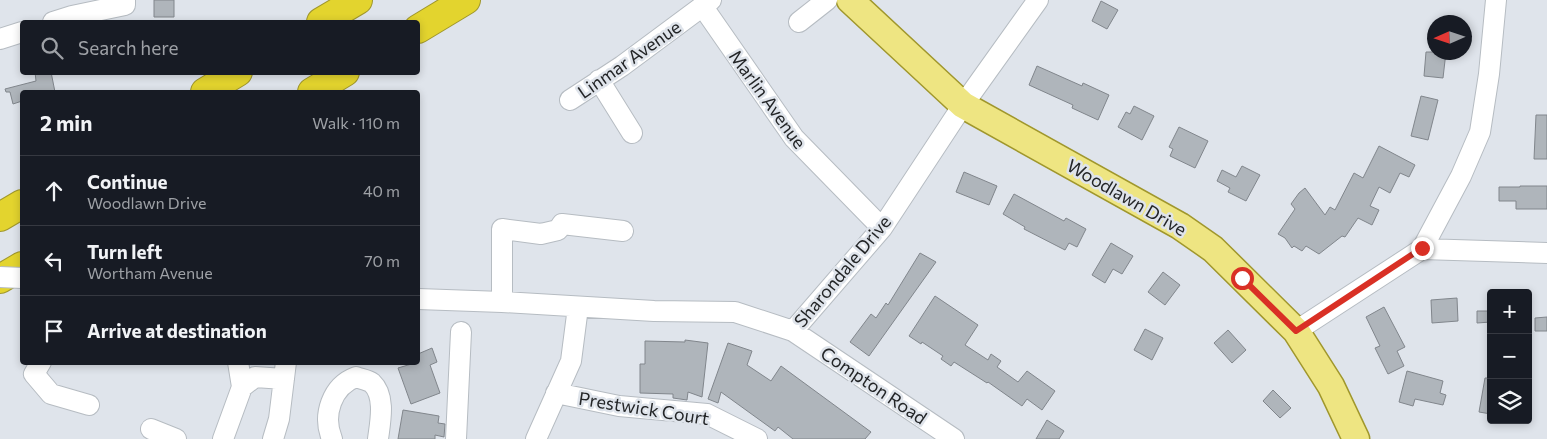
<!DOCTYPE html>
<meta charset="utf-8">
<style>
:root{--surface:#171b24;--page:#242831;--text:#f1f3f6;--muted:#9ea1a6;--line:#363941}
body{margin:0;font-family:Commissioner,sans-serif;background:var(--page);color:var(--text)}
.controls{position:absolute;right:15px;bottom:15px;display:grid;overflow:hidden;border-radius:5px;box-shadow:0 2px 8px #0003}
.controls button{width:45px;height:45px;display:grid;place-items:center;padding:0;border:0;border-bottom:1px solid var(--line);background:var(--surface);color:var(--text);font:25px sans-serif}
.compass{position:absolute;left:1427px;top:15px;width:45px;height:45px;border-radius:50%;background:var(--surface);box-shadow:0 2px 8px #0003;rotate:267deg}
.stop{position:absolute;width:15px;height:15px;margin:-11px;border:4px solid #d93025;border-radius:50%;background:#fff}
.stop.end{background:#d93025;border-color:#fff;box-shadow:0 1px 5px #0008}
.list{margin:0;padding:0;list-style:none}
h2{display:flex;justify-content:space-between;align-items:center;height:65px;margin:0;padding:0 20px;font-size:21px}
h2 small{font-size:16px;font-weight:400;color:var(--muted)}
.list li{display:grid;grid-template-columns:32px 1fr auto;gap:15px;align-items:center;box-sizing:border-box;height:70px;padding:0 20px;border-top:1px solid var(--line)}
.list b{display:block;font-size:19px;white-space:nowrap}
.list p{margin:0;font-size:16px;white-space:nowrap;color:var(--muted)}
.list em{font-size:16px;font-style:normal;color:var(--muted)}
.icon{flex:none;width:28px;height:28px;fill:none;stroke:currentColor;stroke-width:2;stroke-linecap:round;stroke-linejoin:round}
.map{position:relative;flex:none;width:1547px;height:439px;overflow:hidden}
.search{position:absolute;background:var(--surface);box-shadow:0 2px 8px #0003;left:20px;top:20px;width:400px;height:55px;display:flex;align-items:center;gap:12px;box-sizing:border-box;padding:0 18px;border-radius:5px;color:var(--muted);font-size:19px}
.panel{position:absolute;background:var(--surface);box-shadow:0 2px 8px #0003;left:20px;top:90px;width:400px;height:275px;border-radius:5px}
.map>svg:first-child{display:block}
.building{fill:#afb5bb;stroke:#81868c}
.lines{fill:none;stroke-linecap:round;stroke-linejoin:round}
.minor-casing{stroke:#b6bcc2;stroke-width:22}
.major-casing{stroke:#a0972c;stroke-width:29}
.highway-casing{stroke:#a0972c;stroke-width:30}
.minor{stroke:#fff;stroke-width:20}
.major{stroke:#eee582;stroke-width:26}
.highway{stroke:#e3d42e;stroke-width:28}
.minor-bridge-casing{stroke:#b6bcc2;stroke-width:22;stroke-linecap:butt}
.minor-bridge{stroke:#fff;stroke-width:20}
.route{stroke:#d93025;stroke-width:6}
.labels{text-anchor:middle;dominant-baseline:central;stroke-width:5;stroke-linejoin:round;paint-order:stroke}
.street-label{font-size:18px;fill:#232527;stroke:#dfe4eb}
</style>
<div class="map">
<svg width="1547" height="439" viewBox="0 0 1547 439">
<rect width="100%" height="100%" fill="#dfe4eb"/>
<!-- building -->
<path class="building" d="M154,0H174V17H154Z
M1101,1L1118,10L1107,29L1092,21Z
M1426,52H1446L1443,78L1424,76Z
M1037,66L1082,86L1083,83L1109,95L1098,120L1072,108L1073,105L1029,85Z
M35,72H51L55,92H22V101L13,104L10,92H6L5,89L36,81Z
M1421,96L1438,100L1428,140L1411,136Z
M1134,106L1154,116L1142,140L1118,127L1126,112L1130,114Z
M1536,115H1547V159H1534Z
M1179,127L1208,141L1195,168L1170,156L1173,149L1169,147Z
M1379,146L1415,165L1409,177L1400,173L1390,193L1379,187L1370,206L1379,210L1372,225L1358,218L1345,237L1342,236L1319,254L1306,246L1302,251L1294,246L1292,248L1285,238L1278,234L1295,209L1291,204L1299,193L1305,188L1325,215L1330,207L1335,210L1354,173L1363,178Z
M1242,166L1260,175L1246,201L1228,192L1230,188L1217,181L1222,170L1236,177Z
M964,172L997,186L989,205L956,192Z
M1520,186H1547V209H1516V201H1499V187H1520Z
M1014,194L1064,221L1066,218L1086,229L1077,247L1069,243L1065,250L1024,229L1025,227L1003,214Z
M1111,243L1133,256L1122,274L1113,269L1105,283L1092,275Z
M920,253L936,262L869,356L850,342L871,314L876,318L886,303L888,305Z
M1163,272L1180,285L1165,305L1148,292Z
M935,296L978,325L965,345L988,360L991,354L1001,361L997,367L1018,382L1027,371L1055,391L1042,410L1027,399L1022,406L988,382L987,383L954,362L951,366L941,359L943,356L922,342L921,344L909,336Z
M1457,298L1458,321L1432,323L1431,300Z
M1384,307L1405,347L1397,351L1404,366L1388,374L1375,348L1380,346L1366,317Z
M1477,311H1491V322L1477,323Z
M1547,317V331H1535V318Z
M1145,329L1163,338L1152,360L1134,350Z
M1228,330L1246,350L1232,363L1214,343Z
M685,340L708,343L702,397L688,392L687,400L673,398V394L640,393V364H645V341L685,342Z
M728,343L752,351L747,365L771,381L781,366L871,432L865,439H793L778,427L775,431L721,392L718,403L708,399Z
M432,348L437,362L430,365L440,393L411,404L398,368L418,362V354Z
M1407,371L1443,381L1440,393L1446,395L1443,405L1415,399L1413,406L1399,402Z
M1485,378H1491V414L1479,412Z
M1273,390L1291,408L1280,418L1263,401Z
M403,410L439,416L438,423L445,424L444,437L435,435V439H398Z
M1047,420L1064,431L1059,439H1036Z"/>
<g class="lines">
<!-- minor casing -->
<g class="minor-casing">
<path id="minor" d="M703,7L794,138L882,228
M53,22L72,16L125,5V0
M799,22L827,0
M0,39L22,32
M599,80L632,133
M570,100L622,66L711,0
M1422,249L1461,176L1480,132L1489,74L1496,0
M418,299L502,302L654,311L735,312L793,331L954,439
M502,302V229L541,234L558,230L562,224L623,231
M793,331L882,228L963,105L1038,0
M1296,331L1422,249L1547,253
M41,362L34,374L51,394L89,405
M238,362L242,387
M556,393L619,406L707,414L757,439
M151,429L176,439
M223,439L242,387L255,377L284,379
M273,439L279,419L286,362
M332,439C322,415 332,386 356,377C361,379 368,380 372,383C386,396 380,423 378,439
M456,439L461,332
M536,439L571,361L578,307"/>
</g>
<!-- major casing -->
<g class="major-casing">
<path id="major" d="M850,0L963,105L1180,226L1213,249L1296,331L1331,386L1356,439"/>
</g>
<!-- highway casing -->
<g class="highway-casing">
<path id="highway" d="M321,22L358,0
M418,29L466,0
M205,92L238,72
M312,92L345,72
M0,217L22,204
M0,279L22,266"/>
</g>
<!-- minor -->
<use href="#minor" class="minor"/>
<!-- major -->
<use href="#major" class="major"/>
<!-- highway -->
<use href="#highway" class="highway"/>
<!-- minor-bridge casing -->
<g class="minor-bridge-casing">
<path id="minor-bridge" d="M0,277L22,278"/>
</g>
<!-- minor-bridge -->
<use href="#minor-bridge" class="minor-bridge"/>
</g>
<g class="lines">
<!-- route -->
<path class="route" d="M1242,278L1296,331L1422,248"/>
</g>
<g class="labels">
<!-- street labels -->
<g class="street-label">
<text transform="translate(629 59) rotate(-35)">Linmar Avenue</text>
<text transform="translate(768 99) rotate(54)">Marlin Avenue</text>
<text transform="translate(1127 197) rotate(30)">Woodlawn Drive</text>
<text transform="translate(842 271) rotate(-50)">Sharondale Drive</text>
<text transform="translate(874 385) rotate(34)">Compton Road</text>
<text transform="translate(644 408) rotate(9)">Prestwick Court</text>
</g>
</g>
</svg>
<div class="controls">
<button>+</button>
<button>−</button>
<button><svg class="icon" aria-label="layers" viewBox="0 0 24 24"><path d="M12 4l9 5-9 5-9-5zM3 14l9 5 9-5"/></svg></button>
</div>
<svg class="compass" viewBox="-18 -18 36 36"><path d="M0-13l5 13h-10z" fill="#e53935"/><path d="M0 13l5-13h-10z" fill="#9ea1a6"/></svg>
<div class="stop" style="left:1242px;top:278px"></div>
<div class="stop end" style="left:1422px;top:248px"></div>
<div class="search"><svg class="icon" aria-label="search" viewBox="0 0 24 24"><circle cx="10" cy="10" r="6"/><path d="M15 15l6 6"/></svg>Search here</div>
<section class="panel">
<h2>2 min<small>Walk · 110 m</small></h2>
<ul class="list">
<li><svg class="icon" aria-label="ahead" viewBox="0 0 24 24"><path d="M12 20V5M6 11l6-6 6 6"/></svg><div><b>Continue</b><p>Woodlawn Drive</p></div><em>40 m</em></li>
<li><svg class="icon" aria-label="left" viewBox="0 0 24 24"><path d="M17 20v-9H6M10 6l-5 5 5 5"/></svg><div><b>Turn left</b><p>Wortham Avenue</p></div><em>70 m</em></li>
<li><svg class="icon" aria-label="arrive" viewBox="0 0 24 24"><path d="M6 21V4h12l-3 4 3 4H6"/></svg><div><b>Arrive at destination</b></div></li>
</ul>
</section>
</div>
